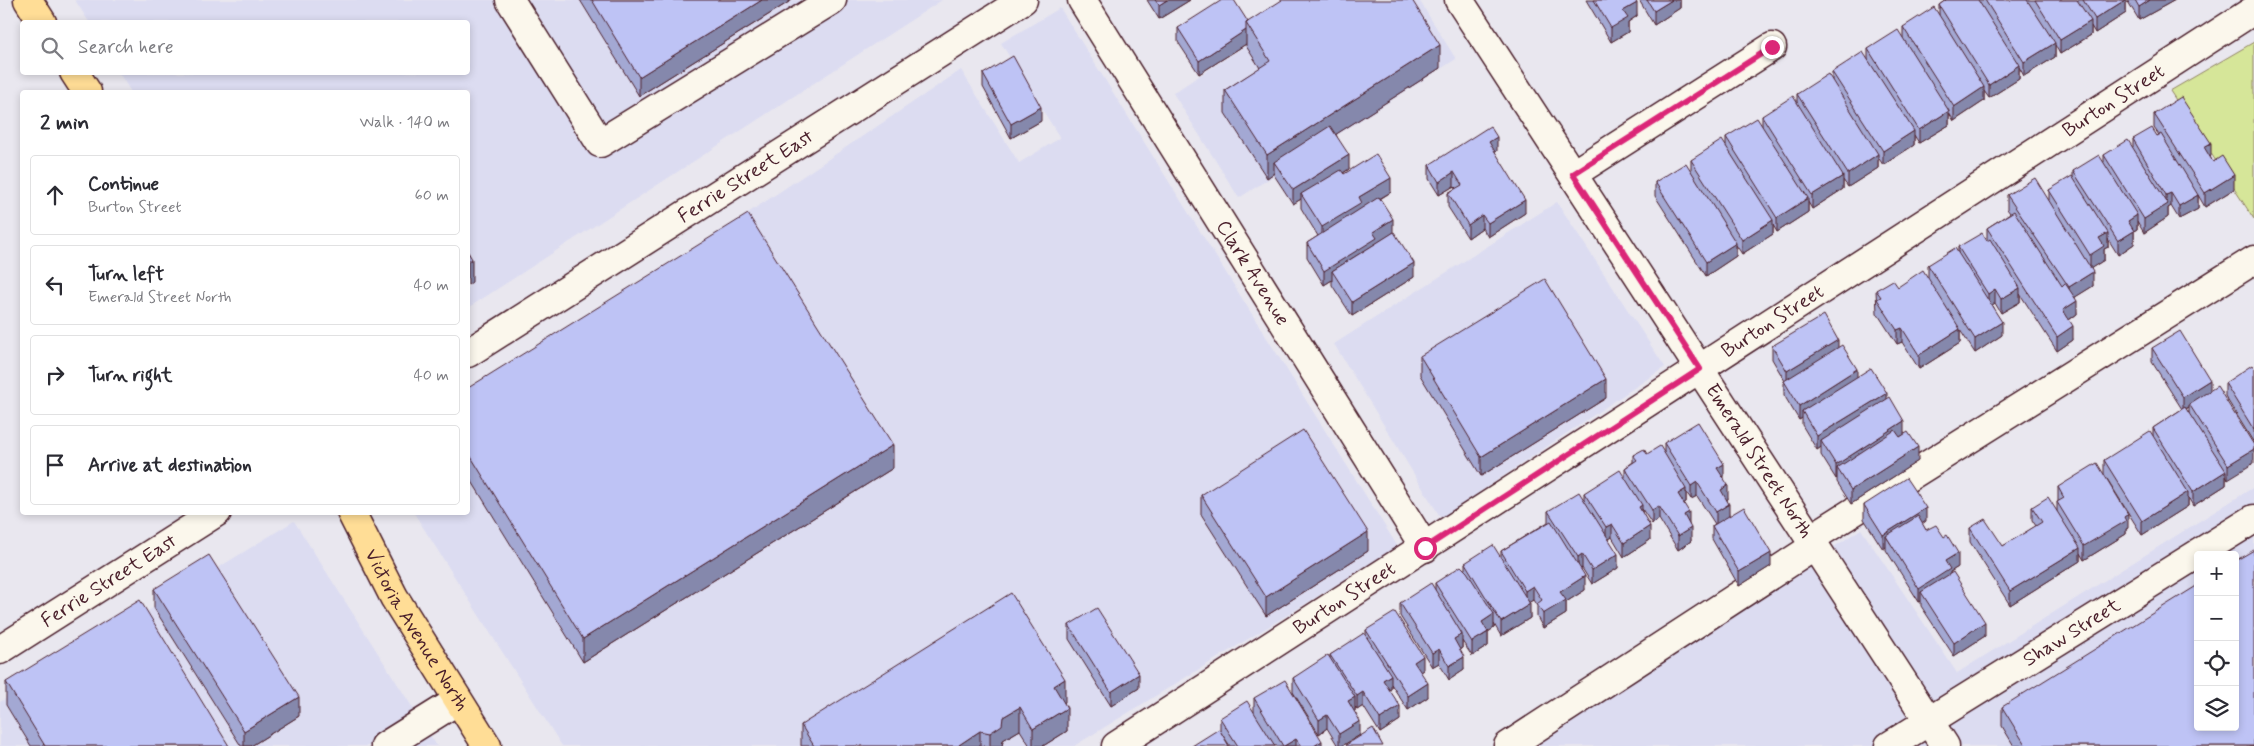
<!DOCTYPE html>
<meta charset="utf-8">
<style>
:root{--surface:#fff;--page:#f2f2f3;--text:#2b2b33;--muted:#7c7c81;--line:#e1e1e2}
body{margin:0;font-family:Mynerve,sans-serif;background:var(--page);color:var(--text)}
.controls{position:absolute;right:15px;bottom:15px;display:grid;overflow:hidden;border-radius:5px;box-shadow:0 2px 8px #0003}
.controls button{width:45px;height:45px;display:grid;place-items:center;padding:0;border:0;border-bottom:1px solid var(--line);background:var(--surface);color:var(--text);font:25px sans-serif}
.stop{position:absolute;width:15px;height:15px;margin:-11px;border:4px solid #db2777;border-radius:50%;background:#fff}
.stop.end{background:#db2777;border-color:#fff;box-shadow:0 1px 5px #0008}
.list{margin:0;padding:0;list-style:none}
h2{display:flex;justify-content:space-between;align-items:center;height:65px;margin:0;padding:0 20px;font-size:21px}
h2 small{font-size:16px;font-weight:400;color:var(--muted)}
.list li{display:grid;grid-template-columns:32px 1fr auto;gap:15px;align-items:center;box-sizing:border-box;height:80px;margin:0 10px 10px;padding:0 10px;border:1px solid var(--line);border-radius:5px}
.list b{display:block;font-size:19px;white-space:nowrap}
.list p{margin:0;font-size:16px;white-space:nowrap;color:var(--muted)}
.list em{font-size:16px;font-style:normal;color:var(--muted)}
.icon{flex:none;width:28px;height:28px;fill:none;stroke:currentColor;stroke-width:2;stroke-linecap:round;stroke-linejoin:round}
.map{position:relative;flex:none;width:2254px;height:746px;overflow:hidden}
.search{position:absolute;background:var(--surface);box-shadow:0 2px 8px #0003;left:20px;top:20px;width:450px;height:55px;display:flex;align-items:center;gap:12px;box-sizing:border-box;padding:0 18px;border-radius:5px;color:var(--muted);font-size:19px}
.panel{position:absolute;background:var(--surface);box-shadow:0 2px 8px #0003;left:20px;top:90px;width:450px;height:425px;border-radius:5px}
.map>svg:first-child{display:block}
.built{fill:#dcdcf1;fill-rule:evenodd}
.green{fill:#d6e699;stroke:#908262}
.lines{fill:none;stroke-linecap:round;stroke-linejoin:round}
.minor-casing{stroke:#4a1f2b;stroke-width:31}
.major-casing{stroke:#4a1f2b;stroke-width:31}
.minor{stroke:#fbf7ec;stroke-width:28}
.major{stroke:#ffdd96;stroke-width:28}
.wall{fill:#a3a8d3;stroke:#4a1f2b;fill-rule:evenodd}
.shaded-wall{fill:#8588ac;stroke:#4a1f2b}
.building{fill:#bec3f5;stroke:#4a1f2b}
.route{stroke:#db2777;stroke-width:6}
.labels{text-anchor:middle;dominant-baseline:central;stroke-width:5;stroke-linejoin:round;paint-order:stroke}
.street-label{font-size:20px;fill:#4a1f2b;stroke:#fbf7ec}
</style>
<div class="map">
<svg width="2254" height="746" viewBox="0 0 2254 746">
<rect width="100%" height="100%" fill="#e9e7ef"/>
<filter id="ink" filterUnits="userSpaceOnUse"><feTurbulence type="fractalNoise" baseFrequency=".02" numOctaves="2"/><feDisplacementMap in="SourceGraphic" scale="10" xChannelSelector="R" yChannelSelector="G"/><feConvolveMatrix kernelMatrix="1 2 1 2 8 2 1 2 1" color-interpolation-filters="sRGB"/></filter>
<g filter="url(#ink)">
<!-- built -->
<path class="built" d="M75,0H942L468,308V92H131L119,73L468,72V22H89Z
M1315,0H1419L1456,59L1239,198L1173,93Z
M1060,8L1398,547L1074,746H562L414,513L468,512V401L961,70L1019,163L1060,138L1001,43Z
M1557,202L1665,367L1441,518L1334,344Z
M2254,487V746H1536L1861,529L1957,673ZM2198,555H2235V727H2198Z
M294,521L437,746H0V702Z"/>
<!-- green -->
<path class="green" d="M2254,42V219L2170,91Z"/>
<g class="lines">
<!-- minor casing -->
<g class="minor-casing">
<g id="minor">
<path d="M510,0L600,143L832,0"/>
<path id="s1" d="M1082,0L1425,548"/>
<path id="s2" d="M1459,0L1945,746"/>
<path d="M1573,174L1772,47"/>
<path id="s3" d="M468,353L1023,0"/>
<path d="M1810,539L2254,260"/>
<path id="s4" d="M0,650L217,512"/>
<path d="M385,746L457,701"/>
<path id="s5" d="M1116,746L2254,10"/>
<path d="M1508,746L1815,546"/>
<path id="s6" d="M1889,746L2254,519"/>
</g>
</g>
<!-- major casing -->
<g class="major-casing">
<g id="major">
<path d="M28,0L42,22"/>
<path d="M74,72L87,92"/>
<path id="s7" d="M351,512L394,597L487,746"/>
</g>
</g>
<!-- minor -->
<use href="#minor" class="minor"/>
<!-- major -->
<use href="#major" class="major"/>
</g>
<!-- wall -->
<path class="wall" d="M580,0H792L639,96Z
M1147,0H1190L1159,19Z
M1586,0H1635L1637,16L1628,22V32L1611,42Z
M1639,0H1680V8L1654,25Z
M1946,0H2126V13L2095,33L2091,26V35L2060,54L2055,45V57L2024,76L2019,67V79L1989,98L1984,91V101L1954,121L1949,113V125L1919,143L1914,135V145L1883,165L1878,157V168L1848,187L1843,180V189L1812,209L1808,202V212L1777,232L1773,225V234L1742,254L1736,245V256L1706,276L1655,196V182L1691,172V160L1726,147V137L1762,127V116L1797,103V94L1832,81V72L1868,60V49L1903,38V27L1939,15V5Z
M2127,0H2175L2139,20Z
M1248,22L1440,68L1336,134L1349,169L1343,173L1344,174L1391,192L1380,199L1393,233L1414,277L1352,316L1332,285V280L1324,285L1307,257V243L1318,236L1301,208V199L1293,204L1274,175V173L1267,178L1225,113V90L1260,68L1246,46V44L1199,74L1178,42V28Z
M983,74L1041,121L1011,138L983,87Z
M2154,114L2211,156L2210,157L2213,162L2234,189L2205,207L2198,195V209L2179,219L2171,206L2168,208V217L2144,233L2137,221V229L2134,231V244L2118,255L2108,239V247L2104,249V260L2091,268L2093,286L2075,297L2077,314L2069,320L2073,340L2057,351L2020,294V302L2001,313L1995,303L1992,305L2002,335L1975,353L1960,330V343L1919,369L1902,342L1897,344L1877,313L1876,290L1898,287L1928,277V265L1958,253V247L1987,241V228L2010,213L2007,209V195L2049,200V190L2073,179V171L2104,162V155L2133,147V139L2157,136L2159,135L2154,128Z
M1497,151L1495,152L1525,213L1488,237L1482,228L1468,238L1448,207V193L1456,188L1454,186L1439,195L1429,179V165Z
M1772,346L1838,348L1857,377L1887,399L1918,461L1851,504L1837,482V478L1836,479L1821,455V447L1817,450L1802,425V418L1799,420L1784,395V381H1785L1772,359Z
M2152,348L2210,390L2254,445L2228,479L2226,475V485L2193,506L2188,497V506L2142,535L2104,474V460L2153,436V428L2182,409L2152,362ZM2189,407V414L2186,409Z
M1420,356L1606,398L1481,476L1420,375Z
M2254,368V443L2225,396V383Z
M468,388L893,468L583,662L468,475Z
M1664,443L1724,478L1728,499H1727L1729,515L1771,566L1739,586L1712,539V526L1715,524L1697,496L1691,499L1686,492V502L1684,503L1689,524L1691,541L1678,550L1659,519L1652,524L1642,509V513L1650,540L1624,557L1612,537L1609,539L1618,568L1592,584L1582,568L1581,569L1585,590L1566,602V614L1543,628L1537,617V606L1533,600L1529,602L1530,618L1501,636L1494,624V628L1488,632V646L1472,656L1462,641V648L1460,649L1464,670L1449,680L1439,663L1432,667L1400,616V603L1435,590V583L1465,569V563L1501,558V551L1548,522V511L1584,499V493L1625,477V468L1633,462V455L1664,453Z
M2058,487L2128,528L2126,529V534L2084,560L2080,553V561L2010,605L1970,542V528L2003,546L2036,526L2032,520V507L2057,512V502H2058Z
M1201,495L1368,551L1266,616L1201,514Z
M1864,505L1926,521L1922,524L1926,530L1958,567L1950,572V574L1985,636L1954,656L1921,606V601L1919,602L1886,550V547L1883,549L1864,519Z
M154,589L299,716L251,746H241L154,608Z
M1069,625L1139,688L1111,706L1069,639Z
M1366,630L1423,670L1420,672L1428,697L1408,710L1391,684V689L1389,690L1400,720L1380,733L1363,706L1357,710L1355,707V711H1354L1360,735L1342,746H1338L1327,728L1319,734L1293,692V678L1330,658V655L1366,635Z
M6,682L229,746H31L6,705Z
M1254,698L1322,746H1230L1220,731V718L1254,712Z
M1064,702L1067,731L1043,746H1030L1020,730L1003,740L1002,746H801V725L1065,702Z
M2002,707L2254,746H2014L2002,726Z"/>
<!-- shaded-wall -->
<path class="shaded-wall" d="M762,0H792L639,96V77Z
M1167,0H1190L1159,19V5Z
M1672,0H1680V8L1654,25V11Z
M2125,0H2126V13L2095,33V19Z
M2150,0H2175L2139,20V7Z
M1637,3V16L1628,22V32L1611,42V28L1623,11Z
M2091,21V35L2060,54V40Z
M1246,30V44L1199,74V61Z
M2055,43V57L2024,76V62Z
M1440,45V68L1280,170L1274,162V173L1267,178V155Z
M2019,65V79L1989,98V85Z
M1984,87V101L1954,121V107Z
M1041,107V121L1011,138V124Z
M1949,111V125L1919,143V130Z
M1914,131V145L1883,165V151Z
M1497,137V151L1489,156V142Z
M2211,143V156L2204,161V147Z
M1878,154V168L1848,187V174Z
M1349,155V169L1304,198L1301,194V199L1293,204V190Z
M1454,172V186L1439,195V182Z
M2234,175V189L2205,207V193Z
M1843,176V189L1812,209V195Z
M1391,178V192L1362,209L1322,241V227L1359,197Z
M2171,193V206L2168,208V217L2144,233V219L2166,205V195Z
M2198,195V209L2179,219V206Z
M1808,198V212L1777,232V218Z
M1525,200V213L1488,237V223Z
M1482,215V228L1468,238V225Z
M2137,215V229L2128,234V221Z
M1393,219V233L1332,271V280L1324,285V271L1373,232Z
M1773,220V234L1742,254V240Z
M2134,231V244L2118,255V241Z
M2108,233V247L2104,249V260L2090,269V255L2099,238Z
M1736,243V256L1706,276V262Z
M472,259V282L468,285V262Z
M1414,263V277L1352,316V302Z
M2093,272V286L2069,301V287Z
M2020,288V302L2001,313V299Z
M1995,289V303L1988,308V294Z
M2077,301V314L2063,324V310Z
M2002,322V335L1975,353V339Z
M2073,326V340L2057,351V337Z
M1902,328V342L1897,344V330Z
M1960,329V343L1919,369V355Z
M1838,340V354L1787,385V371Z
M1857,369V383L1802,411V418L1799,420V406Z
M1606,379V398L1481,476V457Z
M2210,380V394L2189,404V407L2183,410V397Z
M1887,393V406L1821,441V447L1817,450V436Z
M1904,421V435L1837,468V478L1836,479V465Z
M893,445V468L583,662V639Z
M1918,447V461L1851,504V490Z
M2254,449V463L2228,479V465Z
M1724,464V478L1717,482V468Z
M2226,471V485L2193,506V492Z
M1697,482V496L1691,499V486Z
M1728,485V499L1721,503V490Z
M1686,489V502L1678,507V494Z
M2188,492V506L2142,535V521Z
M1729,504V518L1716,526V512Z
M1642,505V519L1639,507Z
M1659,506V519L1652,524V510Z
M1926,508V521L1891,544L1886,536V547L1883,549V535Z
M1689,512V526L1684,515Z
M2128,514V528L2126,529V534L2084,560V546Z
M1612,524V537L1606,541V527Z
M1650,526V540L1624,557V543Z
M1691,528V541L1678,550V536Z
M1368,532V551L1266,616V597Z
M2080,548V561L2010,605V591Z
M1771,553V566L1739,586V572Z
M1958,553V567L1950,572V582L1921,592V601L1919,602V589L1945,561Z
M1582,554V568L1578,571V557Z
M1618,554V568L1592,584V570Z
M1585,576V590L1566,602V614L1543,628V614L1560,592Z
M1533,586V600L1525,605V591Z
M1530,604V618L1501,636V622Z
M1494,614V628L1482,636V622Z
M1985,622V636L1954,656V643Z
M1488,632V646L1472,656V642Z
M1462,634V648L1454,653V639Z
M1439,649V663L1432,667V653Z
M1423,656V670L1414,676V662Z
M1464,657V670L1449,680V666Z
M1139,674V688L1111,706V692Z
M1391,675V689L1383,693V680Z
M1065,679V702L1054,709V686Z
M1428,683V697L1408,710V696Z
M1363,692V706L1357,710V696Z
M299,697V716L251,746H244V731Z
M1355,697V711L1348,715V701Z
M1400,706V720L1380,733V719Z
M1020,707V730L1003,740L1002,746H990V733L1003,717Z
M1067,708V731L1043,746H1033V729Z
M1327,715V728L1319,734V720Z
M1360,721V735L1342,746H1339V734Z
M980,731V746H959V745Z
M1296,739V746H1284Z
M1322,741V746H1314Z"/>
<!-- building -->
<path class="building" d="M592,0H762L639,77Z
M1155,0H1167L1159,5Z
M1222,0H1234L1248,22L1246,23V30L1199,61L1178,28Z
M1282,0H1412L1440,45L1267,155L1225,90L1270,61L1246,23Z
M1594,0H1635L1637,3L1623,11L1628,18L1611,28Z
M1647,0H1672L1654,11Z
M1946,0H1978L2019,65L1989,85L1939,5Z
M1985,0H2027L2055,43L2024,62Z
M2035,0H2077L2091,21L2060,40Z
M2083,0H2125L2095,19Z
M2135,0H2150L2139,7Z
M1934,7L1984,87L1954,107L1903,27Z
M1898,30L1949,111L1919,130L1868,49Z
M1863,52L1914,131L1883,151L1832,72Z
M1013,56L1041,107L1011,124L983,74Z
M1828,74L1878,154L1848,174L1797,94Z
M1793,96L1843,176L1812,195L1762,116Z
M2181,97L2211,143L2204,147L2213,162L2222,156L2234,175L2205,193L2154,114Z
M1757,118L1808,198L1777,218L1726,137Z
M1330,126L1349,155L1293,190L1274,162Z
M1490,126L1497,137L1489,142L1525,200L1488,223L1482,215L1468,225L1448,193L1462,185L1454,172L1439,182L1429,165Z
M2152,128L2157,136L2161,134L2198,195L2179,206L2171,193L2166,195L2133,139Z
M1722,140L1773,220L1742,240L1691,160Z
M2128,140L2168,204L2144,219L2104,155Z
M1376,154L1391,178L1359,197L1362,203L1322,227L1301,194L1341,170L1344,174Z
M2099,155L2137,215L2128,221L2134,231L2118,241L2073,171Z
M1686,163L1736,243L1706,262L1655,182Z
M2072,176L2108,233L2099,238L2104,246L2090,255L2049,190Z
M2035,178L2093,272L2069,287L2007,195Z
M1379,197L1393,219L1373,232L1377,238L1324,271L1307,243Z
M2014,211L2062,286L2065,283L2077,301L2063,310L2073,326L2057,337L1987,228Z
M748,214L893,445L583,639L468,452V388Z
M1394,232L1414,263L1352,302L1332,271Z
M1982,233L1987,241L1990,239L2020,288L2001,299L1995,289L1988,294L1958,247Z
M1955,248L2002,322L1975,339L1928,265Z
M468,252L472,259L468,262Z
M1923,270L1960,329L1919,355L1902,328L1897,330L1877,299L1881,297L1876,290L1893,280L1898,287Z
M1545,279L1606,379L1481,457L1420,356Z
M1824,315L1838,340L1787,371L1772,346Z
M2180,331L2210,380L2183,397L2152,348Z
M1842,345L1857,369L1799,406L1784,381Z
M2252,365L2254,368V430L2225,383Z
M1871,368L1887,393L1817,436L1802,411Z
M2217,386L2254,445V449L2228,465L2189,404Z
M1890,397L1904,421L1836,465L1821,441Z
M2185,407L2226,471L2193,492L2153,428Z
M1698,422L1724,464L1717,468L1728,485L1721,490L1729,504L1716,512L1697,482L1691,486L1664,443Z
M1303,430L1368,532L1266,597L1201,495Z
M1895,430L1900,437L1908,432L1918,447L1851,490L1837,468Z
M2150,431L2188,492L2142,521L2104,460Z
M1660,446L1686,489L1678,494L1689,512L1684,515L1691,528L1678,536L1659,506L1652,510L1625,468L1637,460L1633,455L1644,449L1647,454Z
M2097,463L2128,514L2124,517L2126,521L2084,546L2057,502L2064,498L2058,487Z
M1620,470L1642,505L1639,507L1650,526L1624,543L1612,524L1606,527L1584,493Z
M1906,478L1926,508L1883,535L1864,505Z
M1579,492L1618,554L1592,570L1582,554L1578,557L1548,511Z
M2048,497L2080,548L2010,591L1970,528L1985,519L2003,546L2042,522L2032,507Z
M1744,507L1771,553L1739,572L1712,526Z
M1918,516L1926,530L1936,525L1944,537L1947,535L1958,553L1945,561L1950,569L1919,589L1886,536Z
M1551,521L1585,576L1560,592L1566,600L1543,614L1537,604L1542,600L1533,586L1525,591L1501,551Z
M1493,545L1530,604L1501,622L1465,563Z
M2254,550V746H2026L2002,707L2198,585V727H2235V561Z
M209,555L299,697L244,731L154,589Z
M1461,566L1467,572L1494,614L1482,622L1488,632L1472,642L1435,583Z
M1953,572L1985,622L1954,643L1921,592Z
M1431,583L1462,634L1454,639L1464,657L1449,666L1439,649L1432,653L1400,603Z
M1011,593L1065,679L1054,686L1067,708L1033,729L1020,707L1003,717L1002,725L990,733L980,731L959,745V746H814L801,725Z
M140,600L229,746H45L6,682Z
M1097,608L1139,674L1111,692L1069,625Z
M1395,612L1423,656L1414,662L1428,683L1408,696L1366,630Z
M1364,633L1391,675L1383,680L1400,706L1380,719L1363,692L1357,696L1330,655Z
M1328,655L1355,697L1348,701L1360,721L1339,734L1327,715L1319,720L1293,678Z
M1285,680L1322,741L1314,746H1301L1296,739L1284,746H1283L1254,698Z
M1247,701L1275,746H1238L1220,718Z
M1373,728L1383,746H1347L1346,745Z
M1219,729L1229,746H1192Z"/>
</g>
<g class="lines" filter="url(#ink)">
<!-- route -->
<path class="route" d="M1425,548L1700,369L1573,174L1772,47"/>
</g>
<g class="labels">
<!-- street labels -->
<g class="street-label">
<text stroke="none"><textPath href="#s5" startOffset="1188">Burton Street</textPath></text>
<text stroke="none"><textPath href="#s3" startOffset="329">Ferrie Street East</textPath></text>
<text stroke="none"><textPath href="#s1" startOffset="322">Clark Avenue</textPath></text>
<text stroke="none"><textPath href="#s5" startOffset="782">Burton Street</textPath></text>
<text stroke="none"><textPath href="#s2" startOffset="550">Emerald Street North</textPath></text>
<text stroke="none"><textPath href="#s4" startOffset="129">Ferrie Street East</textPath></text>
<text stroke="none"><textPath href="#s5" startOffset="272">Burton Street</textPath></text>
<text stroke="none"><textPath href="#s7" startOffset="135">Victoria Avenue North</textPath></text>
<text stroke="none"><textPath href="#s6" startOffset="215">Shaw Street</textPath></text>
</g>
</g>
</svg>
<div class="controls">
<button>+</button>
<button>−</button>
<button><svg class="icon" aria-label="locate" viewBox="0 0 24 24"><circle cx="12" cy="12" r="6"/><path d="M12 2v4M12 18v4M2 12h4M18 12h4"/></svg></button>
<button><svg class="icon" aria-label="layers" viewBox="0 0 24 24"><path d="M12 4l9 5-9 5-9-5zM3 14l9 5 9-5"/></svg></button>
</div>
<div class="stop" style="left:1425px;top:548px"></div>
<div class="stop end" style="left:1772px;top:47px"></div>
<div class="search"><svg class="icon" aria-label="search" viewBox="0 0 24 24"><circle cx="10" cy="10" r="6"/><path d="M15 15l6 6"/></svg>Search here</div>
<section class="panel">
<h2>2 min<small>Walk · 140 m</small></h2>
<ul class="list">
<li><svg class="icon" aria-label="ahead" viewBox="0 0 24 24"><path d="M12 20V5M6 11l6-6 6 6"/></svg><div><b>Continue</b><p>Burton Street</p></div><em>60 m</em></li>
<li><svg class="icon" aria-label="left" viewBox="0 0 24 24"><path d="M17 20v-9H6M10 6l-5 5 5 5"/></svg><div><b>Turn left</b><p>Emerald Street North</p></div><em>40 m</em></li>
<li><svg class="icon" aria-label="right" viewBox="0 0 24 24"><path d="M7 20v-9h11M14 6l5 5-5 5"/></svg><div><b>Turn right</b></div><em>40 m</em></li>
<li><svg class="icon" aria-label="arrive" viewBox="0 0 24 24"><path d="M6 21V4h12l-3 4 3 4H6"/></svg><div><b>Arrive at destination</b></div></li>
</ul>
</section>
</div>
